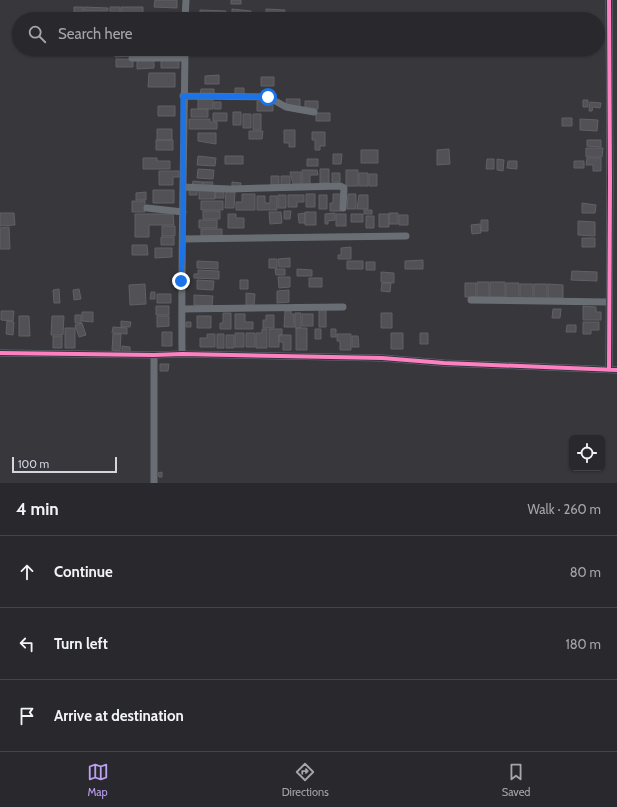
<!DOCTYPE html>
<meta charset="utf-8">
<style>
:root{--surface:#29292d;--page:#353539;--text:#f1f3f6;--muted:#a5a6aa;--line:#454549;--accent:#bca0f2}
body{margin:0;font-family:Cabin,sans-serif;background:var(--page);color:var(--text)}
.controls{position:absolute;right:12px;bottom:12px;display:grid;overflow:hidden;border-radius:6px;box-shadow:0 1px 3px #0004}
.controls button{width:36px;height:36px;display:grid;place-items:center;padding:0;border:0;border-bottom:1px solid var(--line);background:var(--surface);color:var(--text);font:20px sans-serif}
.scale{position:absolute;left:12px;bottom:10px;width:105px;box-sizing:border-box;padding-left:4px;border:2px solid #d5d6dc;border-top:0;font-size:11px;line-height:14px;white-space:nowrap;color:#d5d6dc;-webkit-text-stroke:3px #34353f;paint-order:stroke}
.stop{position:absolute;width:12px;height:12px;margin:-9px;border:3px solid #1a73e8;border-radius:50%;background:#fff}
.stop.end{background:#1a73e8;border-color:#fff;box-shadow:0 1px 4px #0008}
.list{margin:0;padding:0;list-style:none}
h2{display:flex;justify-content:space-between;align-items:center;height:52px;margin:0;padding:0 16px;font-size:17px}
h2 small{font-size:13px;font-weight:400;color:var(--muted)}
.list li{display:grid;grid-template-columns:26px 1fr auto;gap:12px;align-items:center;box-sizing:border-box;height:72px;padding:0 16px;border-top:1px solid var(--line)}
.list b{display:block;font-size:15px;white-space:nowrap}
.list em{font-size:13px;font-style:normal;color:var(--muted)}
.icon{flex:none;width:22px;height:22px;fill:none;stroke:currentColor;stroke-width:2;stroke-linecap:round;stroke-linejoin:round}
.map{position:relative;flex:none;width:617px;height:483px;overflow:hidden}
.search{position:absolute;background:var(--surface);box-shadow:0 1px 3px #0004;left:12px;right:12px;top:12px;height:44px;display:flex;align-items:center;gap:10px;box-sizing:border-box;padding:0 14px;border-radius:22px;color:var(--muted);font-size:15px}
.sheet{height:268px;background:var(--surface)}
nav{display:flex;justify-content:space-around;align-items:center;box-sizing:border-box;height:56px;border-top:1px solid var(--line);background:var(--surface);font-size:11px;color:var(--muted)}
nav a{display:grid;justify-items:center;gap:2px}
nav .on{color:var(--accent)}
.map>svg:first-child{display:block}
.building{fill:#525155;stroke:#616065}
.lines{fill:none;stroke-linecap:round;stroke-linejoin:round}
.minor{stroke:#696e75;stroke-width:7}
.cycleway-casing{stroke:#34353f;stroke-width:6}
.cycleway{stroke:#ff80c0;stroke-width:4}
.route{stroke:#1a73e8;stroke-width:5}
</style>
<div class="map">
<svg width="617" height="483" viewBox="0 0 617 483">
<rect width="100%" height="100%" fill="#37373c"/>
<!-- building -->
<path class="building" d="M155,0H177V8L154,7Z
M231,0H241V4H231Z
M74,7H83V19H74Z
M84,7L108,8V11H84Z
M110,7H120V19H110Z
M121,7H143V19H121Z
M232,9L251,11V19L232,17Z
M266,9L285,10L284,19H266Z
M200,10L226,11V18L200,17Z
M115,49H134V56L115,57Z
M138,49H153V57H138Z
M163,49H177V57H162Z
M116,59H133V67H116Z
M154,59V68L137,69V60Z
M161,60H179V68H161Z
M149,73H175V87H148Z
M219,75V84H205V76Z
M261,77H274V86H261Z
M235,88H244V96H235Z
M201,89H214V96L200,95Z
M198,99H213V109H198Z
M286,99H300V107H287Z
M583,100H588V107H583Z
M257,101H273V111H257Z
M305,101H318V109H305Z
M214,102H221V109H214Z
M590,102L601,103L600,108L593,107L592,111H589Z
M158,106H175V116H158Z
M191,109H208V117H191Z
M233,112H241V125H233Z
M213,113H227V121H213Z
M316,113H330V121H316Z
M243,114H251V128H243Z
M253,114H261V130H253Z
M562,118H572V126H562Z
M189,119H210V122H217V129H189Z
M580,119L598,120L597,131L580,130Z
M157,129H172V140H157Z
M284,130H295V147H289V143H284Z
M249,131H263L262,139H249Z
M312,132H325V146H320V150H315V140H312Z
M198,133H216V144L198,141Z
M156,140H173V150H156Z
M587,140H601V147L587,146Z
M586,148H603L602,157H586Z
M449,149L450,164L437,165V150Z
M361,150H378V163H361Z
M333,154H342L341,164H333Z
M198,156L216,158L215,166L197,165Z
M225,156H243V164H225Z
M143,158H157V161H170V169H143Z
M587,158H601V171H593V165H586Z
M307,159H318V166H307Z
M487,159H494V169H486Z
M497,159L504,160L503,171L497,170Z
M508,161H517V169L507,168Z
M574,161H584V168H574Z
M198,169L214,170L213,179L197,178Z
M320,169H329V183H320Z
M302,170H317L318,175H310V185H302Z
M346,170H358V186H346Z
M159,171H179V177H173V185H159Z
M290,172H301V184H293Z
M332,173H340V182H332Z
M359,173H368V186H359Z
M369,174H377V186H369Z
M271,176H279V185H271Z
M281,176H290V185H281Z
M193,181L203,182V188L192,187Z
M203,182H213L212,188H203Z
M232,182L241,183L240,189H232Z
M197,189V195H189V190Z
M153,190H174V203H153Z
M199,190H215V199H199Z
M226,191L235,192L234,208H225Z
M146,192V200H136V193Z
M215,192H224V198H215Z
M242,194H255V210H236V202H242Z
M306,194H315V207H306Z
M333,194H341V211H330V203H333Z
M348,194H356V209H347Z
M278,195H286V208H278Z
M288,195H304V202H297V207H288Z
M319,195H327V209H319Z
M359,195H368V209H357Z
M257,196H265V203H270V196H277V210H257Z
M132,201H145V212H132Z
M201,201H223V210H201Z
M582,203L596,205L595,213H582Z
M364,210H372V214H364Z
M203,211H220V219H203Z
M284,211H291L290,219H284Z
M269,212H281L282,223L270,224Z
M305,212H316V225H305Z
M0,213H14L15,225L0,226Z
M305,213V223H299L298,214Z
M335,213V220L328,221V224H325V214Z
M389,213H398V224H389Z
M135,214H173L174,225H149V237H135Z
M228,214H236V218H244V228H228Z
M336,214H346V226H336Z
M351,214H363V222H351Z
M379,214H389V227H379Z
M399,215H408V225H399Z
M366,216H374V228H366Z
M199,220H217V228H199Z
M481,220H488V231H481Z
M578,221L595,222V236L578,235Z
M480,224L481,233L472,234L471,225Z
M162,226H175V236H162Z
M9,227L10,249H0V228Z
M201,229H222V238H201Z
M161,237H174V245H161Z
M582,238H595V247H582Z
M132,245H147L148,255H132Z
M351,247V259H338V255H341V248Z
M155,248H172V257L155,258Z
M290,258V267H279L278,259Z
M269,259H277V268H269Z
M423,260V269H405V261Z
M197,261L218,262V269L197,268Z
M347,261H363V269H347Z
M366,262H375V270H366Z
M275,269H285V275H276Z
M297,269L312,270V276H297Z
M198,270L219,271V279L194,278V274H198Z
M572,271L597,272V281L571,280Z
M381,272L394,273V283L381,282Z
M278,277H290V287L279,288Z
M309,278H322V287H309Z
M197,280L214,281L213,290L197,289Z
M240,280H248V289H240Z
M477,282H489V297H477Z
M490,282H505V297H490Z
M382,283H391L390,292L381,291Z
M465,283H476V297H465Z
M506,283H519V298H506Z
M145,284L146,304L130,305L129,285Z
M520,284H533V298H520Z
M534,284H547V298H534Z
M548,284L563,285V298H548Z
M59,289L60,303H54L53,290Z
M79,289L81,299L74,300L73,290Z
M289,290V302L277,303V291Z
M151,292H155V299H150Z
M246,293L255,294L254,306H246Z
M157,294H171V303H157Z
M194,295L213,296L212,306L194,305Z
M156,306H169V315H156Z
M583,306L596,307V312H601V320H583Z
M319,309H326V327H319Z
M553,309H561L560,318H552Z
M1,311H14L13,321L1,320Z
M285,311H291V314H294V327H284Z
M82,312H93V322L82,321Z
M223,313H231V329H220V323H223Z
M295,313H301V328H295Z
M381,313H392V328H381Z
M235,314H245V322H253V329H235Z
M302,314H313V326H302Z
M75,315H81V323H75Z
M266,315H274V328H263V320H266Z
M19,316H29L30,336H19Z
M52,316H64L63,335H51Z
M157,316H169V326L157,327Z
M197,316H211V328H197Z
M7,321L14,322L13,335L6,334Z
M121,321L131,322L130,327H121Z
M186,322H191V327H186Z
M583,322H599V330H591V334H583Z
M82,323L86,335L79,337L75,325Z
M567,325H576V332H566Z
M113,327L127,328V334L112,333Z
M65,328H75V348H65Z
M296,328H307V350H296Z
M262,329H267V348H256V333H262Z
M269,329H282V335H279V347H269Z
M315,329H321V339H315Z
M331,329H336V337H331Z
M162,332H172V346H162Z
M235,333H244V347H235Z
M246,333H255V347H246Z
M391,333H403V349H391Z
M420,333H428V344H420Z
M113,334H121L120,351L112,350Z
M207,334H215V347H200V338H207Z
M217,334H224V348H217Z
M337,334H351V350H340V341H337Z
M226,335H234V348H226Z
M279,335H291V350H283V342H279Z
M53,336H62V348H53Z
M352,336H358L359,347H352Z
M122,346L130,347V353H122Z
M160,364H169L168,371H160Z
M162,472V477H159L158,473Z"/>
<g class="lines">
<!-- minor -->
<path class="minor" d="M609,0L610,182L609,370
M185,17L221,19
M185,19L186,0
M185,50L242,52
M132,58H185
M183,96L268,97L286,107L314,112
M183,187L230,189L340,186L344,188L343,208
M147,208L183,212
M183,239L406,236
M471,300L608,302
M182,309L343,307
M0,353L154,355L182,354L382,358L444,363L617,370
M182,354C181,252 184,151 185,49
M154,483V355"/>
<!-- cycleway casing -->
<g class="cycleway-casing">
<path id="cycleway" d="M609,0L610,182L609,370
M0,353L154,355L182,354L382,358L444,363L617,370"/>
</g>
<!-- cycleway -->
<use href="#cycleway" class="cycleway"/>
</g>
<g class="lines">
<!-- route -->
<path class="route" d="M181,281L183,239V96L268,97"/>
</g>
</svg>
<div class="controls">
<button><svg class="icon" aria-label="locate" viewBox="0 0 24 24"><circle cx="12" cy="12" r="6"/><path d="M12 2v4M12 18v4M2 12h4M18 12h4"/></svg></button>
</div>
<div class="scale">100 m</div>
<div class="stop" style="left:268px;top:97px"></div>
<div class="stop end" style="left:181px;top:281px"></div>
<div class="search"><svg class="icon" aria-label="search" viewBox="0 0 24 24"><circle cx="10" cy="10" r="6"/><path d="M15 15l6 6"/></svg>Search here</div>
</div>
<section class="sheet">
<h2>4 min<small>Walk · 260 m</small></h2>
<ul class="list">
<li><svg class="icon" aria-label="ahead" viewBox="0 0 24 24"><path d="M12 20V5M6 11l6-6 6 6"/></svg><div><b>Continue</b></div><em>80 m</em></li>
<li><svg class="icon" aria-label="left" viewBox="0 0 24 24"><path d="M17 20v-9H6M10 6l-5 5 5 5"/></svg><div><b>Turn left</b></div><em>180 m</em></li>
<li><svg class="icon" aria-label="arrive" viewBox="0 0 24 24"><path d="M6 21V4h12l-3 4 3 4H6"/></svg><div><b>Arrive at destination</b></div></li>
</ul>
</section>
<nav>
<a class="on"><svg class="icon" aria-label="map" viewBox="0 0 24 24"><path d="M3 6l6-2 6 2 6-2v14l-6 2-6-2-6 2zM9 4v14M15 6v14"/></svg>Map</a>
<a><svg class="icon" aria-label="directions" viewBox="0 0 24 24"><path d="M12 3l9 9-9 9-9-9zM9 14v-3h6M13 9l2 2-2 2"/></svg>Directions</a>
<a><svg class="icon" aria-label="saved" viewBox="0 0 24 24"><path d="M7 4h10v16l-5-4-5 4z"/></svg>Saved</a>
</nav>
